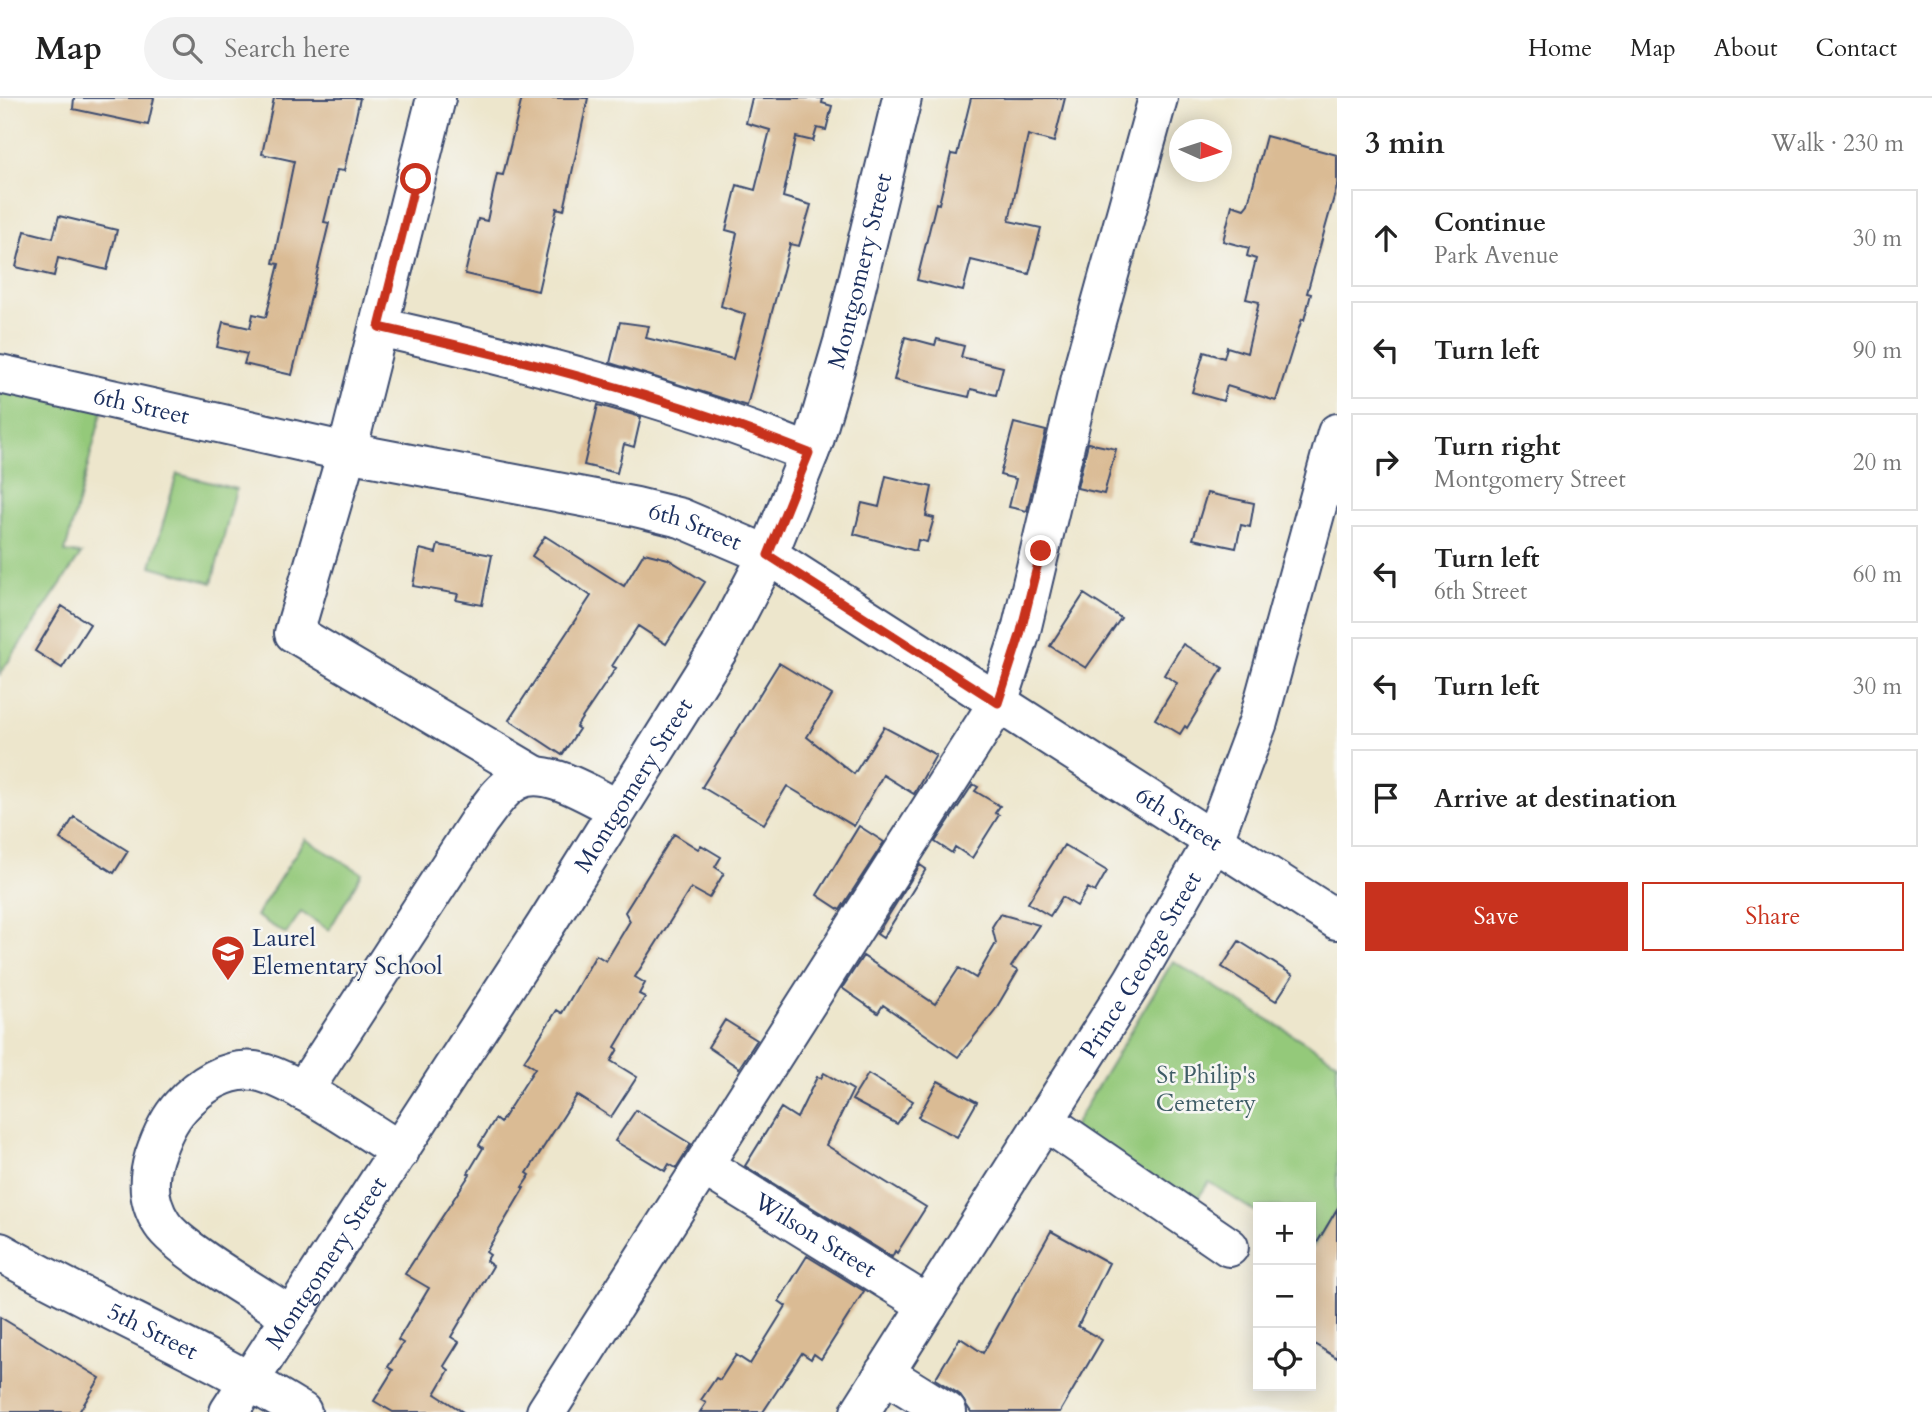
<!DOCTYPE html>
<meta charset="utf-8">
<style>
:root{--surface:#fff;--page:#f2f2f2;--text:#222;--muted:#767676;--line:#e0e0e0;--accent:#c8321e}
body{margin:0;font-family:Cardo,serif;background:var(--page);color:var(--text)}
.controls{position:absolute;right:21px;bottom:21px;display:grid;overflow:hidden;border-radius:0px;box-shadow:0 4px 18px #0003}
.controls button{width:63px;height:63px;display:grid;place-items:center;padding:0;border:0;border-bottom:2px solid var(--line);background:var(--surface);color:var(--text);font:35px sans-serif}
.compass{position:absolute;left:1169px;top:21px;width:63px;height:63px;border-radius:50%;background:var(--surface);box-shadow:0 4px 18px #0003;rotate:93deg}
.stop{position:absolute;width:21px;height:21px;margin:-16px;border:5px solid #c8321e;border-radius:50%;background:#fff}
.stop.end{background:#c8321e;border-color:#fff;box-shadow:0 2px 7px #0008}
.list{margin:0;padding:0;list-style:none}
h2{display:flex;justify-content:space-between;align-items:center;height:91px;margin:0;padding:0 28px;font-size:30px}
h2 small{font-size:23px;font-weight:400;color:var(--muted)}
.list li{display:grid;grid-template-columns:46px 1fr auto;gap:21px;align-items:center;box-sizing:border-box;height:98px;margin:0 14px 14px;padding:0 14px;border:2px solid var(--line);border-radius:0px}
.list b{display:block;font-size:26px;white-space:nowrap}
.list p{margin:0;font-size:23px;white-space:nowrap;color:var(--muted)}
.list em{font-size:23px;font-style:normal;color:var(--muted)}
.actions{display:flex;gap:14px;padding:21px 28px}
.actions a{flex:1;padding:16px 0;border:2px solid var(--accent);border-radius:0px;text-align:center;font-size:24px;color:var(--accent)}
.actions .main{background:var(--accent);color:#fff}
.icon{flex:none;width:38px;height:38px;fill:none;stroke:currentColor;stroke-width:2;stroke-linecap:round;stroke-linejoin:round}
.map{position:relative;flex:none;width:1337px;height:1314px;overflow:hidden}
header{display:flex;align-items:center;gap:42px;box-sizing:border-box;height:98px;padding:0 35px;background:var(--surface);border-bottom:2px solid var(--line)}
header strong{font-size:33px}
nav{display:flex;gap:38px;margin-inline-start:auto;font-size:24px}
.search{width:490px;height:63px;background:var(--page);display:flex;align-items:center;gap:18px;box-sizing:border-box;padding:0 24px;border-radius:38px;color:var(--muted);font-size:26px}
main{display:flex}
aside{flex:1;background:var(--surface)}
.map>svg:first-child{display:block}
.green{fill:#94c97a;stroke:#587c6c;stroke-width:2}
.building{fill:#dabb94}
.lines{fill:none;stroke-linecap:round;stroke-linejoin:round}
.minor-casing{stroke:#3a4a6e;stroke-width:42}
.minor{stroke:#fff;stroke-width:38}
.route{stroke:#c8321e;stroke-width:9}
.labels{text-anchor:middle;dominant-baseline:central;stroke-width:5;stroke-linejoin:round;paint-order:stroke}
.street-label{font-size:24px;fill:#1b2f5e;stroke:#f6f6f2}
.poi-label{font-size:24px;fill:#1b2f5e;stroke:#f6f6f2;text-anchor:start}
.park-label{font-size:24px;fill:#3f5d66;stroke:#f6f6f2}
</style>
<header>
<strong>Map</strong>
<div class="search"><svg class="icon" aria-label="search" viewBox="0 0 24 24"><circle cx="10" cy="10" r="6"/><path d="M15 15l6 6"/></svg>Search here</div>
<nav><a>Home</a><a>Map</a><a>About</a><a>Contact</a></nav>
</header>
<main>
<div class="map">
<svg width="1337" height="1314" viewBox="0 0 1337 1314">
<rect width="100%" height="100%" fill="#f6f6f2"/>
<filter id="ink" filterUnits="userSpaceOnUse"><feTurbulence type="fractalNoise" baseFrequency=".0143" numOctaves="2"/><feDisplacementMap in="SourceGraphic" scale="14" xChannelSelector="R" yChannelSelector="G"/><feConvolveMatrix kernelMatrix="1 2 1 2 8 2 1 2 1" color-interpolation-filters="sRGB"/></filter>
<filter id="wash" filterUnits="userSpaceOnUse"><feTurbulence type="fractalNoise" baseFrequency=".00686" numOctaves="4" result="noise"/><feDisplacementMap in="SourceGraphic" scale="28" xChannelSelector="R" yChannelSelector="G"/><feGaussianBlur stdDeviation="1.57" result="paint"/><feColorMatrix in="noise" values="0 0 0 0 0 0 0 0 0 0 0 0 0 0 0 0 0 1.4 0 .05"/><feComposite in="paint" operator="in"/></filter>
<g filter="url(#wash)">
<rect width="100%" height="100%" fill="#ede6cc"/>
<!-- green -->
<path class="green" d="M0,276L106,299L65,454L81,456L0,576Z
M177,376L236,391L212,485L151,468Z
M305,741L362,775L329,832L301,814L286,836L256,818Z
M1173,863L1337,964V1111L1313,1151L1311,1109H1258V1116L1209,1084L1192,1109L1070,1034Z"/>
<g id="blocks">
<!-- building -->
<path class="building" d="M74,0H154L148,27L73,11Z
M274,0H360L344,73L337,72L324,124L329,125L292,277L244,266L247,256L217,249L223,224L250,230L253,216L266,219L279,166L273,165L294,63L262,56Z
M522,0H588L564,112L557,110L538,193L465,176L478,121L487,123L497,76L503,77Z
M752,0H823L822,5L832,8L826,32L817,30L813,43L796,39L783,99L811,107L799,148L790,146L747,308L610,265L620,224L649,228L646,240L733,261L745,216L721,208L737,135L726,132L737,87L755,92L770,32L746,25Z
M971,0H1065L1054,44L1028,37L1009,123L1041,130L1029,176L971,162L963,193L917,182L936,105L939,106L951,56L957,57Z
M1266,38L1337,57V88L1307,195L1311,196L1304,222L1302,221L1297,236L1276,303L1227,288L1223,303L1192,294L1204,254L1224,260L1227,249L1247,255L1259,204L1246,201L1256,161L1247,158L1249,150L1223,143L1232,107L1244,111L1248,106Z
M59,118L117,132L107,172L58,160L54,178L16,169L25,133L53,140Z
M905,239L935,247L937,241L964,248L961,259L1003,269L996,297L971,291L969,299L894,282Z
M598,307L641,319L634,349L624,346L617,375L584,367Z
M1014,325L1046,333L1027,413L1009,409L1016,381L1000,377Z
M1088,345L1116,351L1104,396L1077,390Z
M886,378L932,389L926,418L934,420L927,444L918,442L916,453L854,436L862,405L879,409Z
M1207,395L1254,405L1250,429L1241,427L1236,450L1193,441Z
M545,438L624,488L644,455L668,461L705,484L666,546L638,528L612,568L616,570L576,629L579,631L562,657L509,622L591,498L532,458Z
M438,447L492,457L482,507L456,502L458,496L413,488L420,451L436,455Z
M1084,496L1121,520L1086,570L1050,548Z
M62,508L90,526L62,570L35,553Z
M1183,546L1223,570L1187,630L1185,628L1180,636L1155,621L1177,585L1164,577Z
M779,565L832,597L807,639L854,676L884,629L936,657L914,696L883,677L854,728L787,688L764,726L702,689Z
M973,686L978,689L975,693L1000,708L995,715L999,717L972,760L955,749L952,755L935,744Z
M74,719L128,753L114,775L60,741Z
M859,728L884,744L840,812L817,797Z
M674,736L698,751L701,747L721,759L715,769L724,775L709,800L691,790L635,879L645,885L639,896L645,899L615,949L618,951L611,963L637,979L611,1019L577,997L527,1075L530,1077L522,1089L524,1090L486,1154L490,1157L486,1163L493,1168L451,1239L459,1244L444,1268L449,1272L435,1296L463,1314H393L374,1303L393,1272L388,1269L403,1245L398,1242L429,1190L405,1176L470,1076L468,1075L483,1050L479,1047L495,1021L500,1025L535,970L524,963L557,912L562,915L596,857L606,863L630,823L625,814Z
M1064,747L1107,773L1095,794L1088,790L1077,808L1062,799L1050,818L1028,805Z
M920,767L926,771L883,840L877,836Z
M1000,816L1039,827L1011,869L1018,873L995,912L958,959L883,907L878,915L842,890L863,858L935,906L959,870L976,880L996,845L992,829Z
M1239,843L1293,877L1276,903L1222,869Z
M725,922L757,942L739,970L708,949Z
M824,975L853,992L826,1047L926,1109L897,1155L895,1153L892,1159L745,1068L781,1010L797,1020L817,979L821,980Z
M868,976L913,1003L897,1026L852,1002Z
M938,983L977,1004L957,1039L918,1019Z
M636,1012L691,1046L676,1070L669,1066L665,1073L615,1043Z
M1337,1111V1260L1311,1244V1155Z
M1051,1133L1109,1165L1078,1228L1102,1242L1060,1314H971L959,1296L935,1281L960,1240L983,1255Z
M807,1158L864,1193L821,1261L814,1256L811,1261L802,1255L763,1314H700L706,1305L701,1302L716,1280L720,1282L736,1257L750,1266L786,1208L779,1203Z
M0,1219L100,1280L79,1314H0Z"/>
</g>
</g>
<g filter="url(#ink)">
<use href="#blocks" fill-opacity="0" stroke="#3a4a6e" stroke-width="2"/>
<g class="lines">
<!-- minor casing -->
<g class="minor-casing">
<g id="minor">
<path d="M436,0L347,354L294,535L536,678"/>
<path d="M379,229C525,262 670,299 809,355"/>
<path id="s1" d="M0,276L347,354L636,409L681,420L768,457L1337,822"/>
<path d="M303,993L479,723C490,709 500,692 516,683C545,666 592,699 618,711"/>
<path d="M1045,1023L1229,1149"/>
<path id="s2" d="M704,1068L928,1207"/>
<path id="s3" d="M0,1154C99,1210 205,1254 302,1314"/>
<path d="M291,1218C262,1199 178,1151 162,1126C148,1105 147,1082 154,1059C160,1041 168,1022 181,1008C199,988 227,969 255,973C292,979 365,1032 400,1053"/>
<path d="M884,1275L947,1314"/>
<path id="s4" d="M229,1314L545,828L720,549L768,457L814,343L843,244L902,0"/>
<path d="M546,1314L998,605L1020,537L1085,263L1158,0"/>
<path id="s5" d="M860,1314L1133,883L1213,744L1258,624L1337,335"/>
</g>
</g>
<!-- minor -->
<use href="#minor" class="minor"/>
</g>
</g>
<g class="lines" filter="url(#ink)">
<!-- route -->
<path class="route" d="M416,81L379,229C525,262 670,299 809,355L768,457L998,605L1020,537L1041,453"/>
</g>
<!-- icons -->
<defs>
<g id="school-pin" transform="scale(1.75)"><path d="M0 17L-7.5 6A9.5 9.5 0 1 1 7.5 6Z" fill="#c8321e" stroke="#f6f6f2"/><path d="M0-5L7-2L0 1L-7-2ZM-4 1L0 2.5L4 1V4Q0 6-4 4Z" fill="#fff"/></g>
</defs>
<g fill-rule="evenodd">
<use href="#school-pin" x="228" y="854"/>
</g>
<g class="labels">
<!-- street labels -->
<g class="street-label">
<text stroke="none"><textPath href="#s4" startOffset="1312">Montgomery Street</textPath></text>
<text stroke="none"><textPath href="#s1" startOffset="145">6th Street</textPath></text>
<text stroke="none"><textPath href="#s1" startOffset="712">6th Street</textPath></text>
<text stroke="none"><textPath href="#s4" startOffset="746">Montgomery Street</textPath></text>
<text stroke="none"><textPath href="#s1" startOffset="1279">6th Street</textPath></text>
<text stroke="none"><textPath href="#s5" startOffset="528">Prince George Street</textPath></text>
<text stroke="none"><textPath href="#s2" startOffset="131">Wilson Street</textPath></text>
<text stroke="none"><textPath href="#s4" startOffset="178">Montgomery Street</textPath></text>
<text stroke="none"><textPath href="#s3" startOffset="172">5th Street</textPath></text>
</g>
<!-- poi labels -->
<g class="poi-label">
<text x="252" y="840">Laurel<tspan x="252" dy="28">Elementary School</tspan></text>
</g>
<!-- park labels -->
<g class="park-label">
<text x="1206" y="977">St Philip's<tspan x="1206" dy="28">Cemetery</tspan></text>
</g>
</g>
</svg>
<div class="controls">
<button>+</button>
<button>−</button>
<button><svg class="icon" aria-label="locate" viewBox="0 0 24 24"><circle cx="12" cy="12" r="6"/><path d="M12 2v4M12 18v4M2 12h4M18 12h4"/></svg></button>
</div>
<svg class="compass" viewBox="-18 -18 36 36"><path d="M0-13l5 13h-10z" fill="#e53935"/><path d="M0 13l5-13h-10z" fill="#767676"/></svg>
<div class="stop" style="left:416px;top:81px"></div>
<div class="stop end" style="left:1041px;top:453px"></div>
</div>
<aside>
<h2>3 min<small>Walk · 230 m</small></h2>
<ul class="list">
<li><svg class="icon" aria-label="ahead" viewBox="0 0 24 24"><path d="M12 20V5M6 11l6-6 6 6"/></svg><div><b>Continue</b><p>Park Avenue</p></div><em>30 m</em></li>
<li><svg class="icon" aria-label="left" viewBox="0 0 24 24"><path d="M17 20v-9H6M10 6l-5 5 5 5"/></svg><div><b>Turn left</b></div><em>90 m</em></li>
<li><svg class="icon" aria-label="right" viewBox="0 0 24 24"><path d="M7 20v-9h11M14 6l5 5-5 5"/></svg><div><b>Turn right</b><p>Montgomery Street</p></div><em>20 m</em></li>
<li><svg class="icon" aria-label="left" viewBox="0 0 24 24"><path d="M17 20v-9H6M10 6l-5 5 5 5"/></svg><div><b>Turn left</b><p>6th Street</p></div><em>60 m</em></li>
<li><svg class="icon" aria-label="left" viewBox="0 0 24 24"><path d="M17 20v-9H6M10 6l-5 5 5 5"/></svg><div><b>Turn left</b></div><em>30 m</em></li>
<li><svg class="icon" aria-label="arrive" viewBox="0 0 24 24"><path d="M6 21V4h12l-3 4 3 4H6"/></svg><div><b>Arrive at destination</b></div></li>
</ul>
<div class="actions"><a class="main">Save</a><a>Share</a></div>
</aside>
</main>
